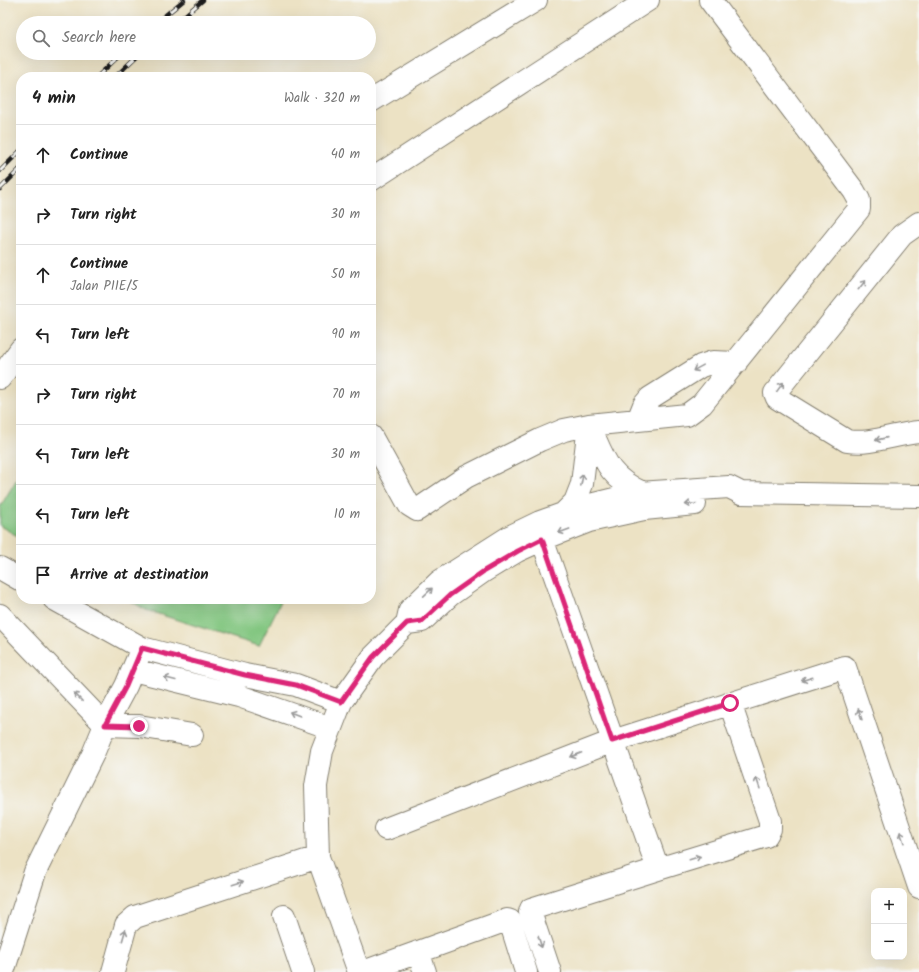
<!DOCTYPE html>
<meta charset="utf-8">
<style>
:root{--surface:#fff;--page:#f2f2f2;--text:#222;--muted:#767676;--line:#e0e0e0}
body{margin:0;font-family:Kalam,sans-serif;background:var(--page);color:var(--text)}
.controls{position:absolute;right:12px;bottom:12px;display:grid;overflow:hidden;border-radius:8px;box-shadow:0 4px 16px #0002}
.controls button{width:36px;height:36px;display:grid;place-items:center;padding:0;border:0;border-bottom:1px solid var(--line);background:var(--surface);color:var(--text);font:20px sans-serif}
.stop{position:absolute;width:12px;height:12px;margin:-9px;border:3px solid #db2777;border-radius:50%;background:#fff}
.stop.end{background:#db2777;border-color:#fff;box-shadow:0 1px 4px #0008}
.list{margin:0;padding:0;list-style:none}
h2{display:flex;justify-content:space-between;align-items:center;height:52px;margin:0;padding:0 16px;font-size:17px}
h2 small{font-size:13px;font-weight:400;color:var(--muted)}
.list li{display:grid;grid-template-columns:26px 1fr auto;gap:12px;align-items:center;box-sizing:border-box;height:60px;padding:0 16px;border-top:1px solid var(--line)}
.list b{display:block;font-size:15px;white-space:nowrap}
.list p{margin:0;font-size:13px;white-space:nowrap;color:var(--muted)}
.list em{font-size:13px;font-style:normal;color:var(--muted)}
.icon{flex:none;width:22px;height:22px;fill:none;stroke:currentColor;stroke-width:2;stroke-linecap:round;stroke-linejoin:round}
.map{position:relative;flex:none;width:919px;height:972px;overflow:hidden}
.search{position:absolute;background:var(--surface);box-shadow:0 4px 16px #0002;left:16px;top:16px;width:360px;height:44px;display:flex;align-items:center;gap:10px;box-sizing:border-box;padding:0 14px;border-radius:22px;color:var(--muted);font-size:15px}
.panel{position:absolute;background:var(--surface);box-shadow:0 4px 16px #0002;left:16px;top:72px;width:360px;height:532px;border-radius:16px}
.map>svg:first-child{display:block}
.green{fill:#82c680;stroke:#4f714e}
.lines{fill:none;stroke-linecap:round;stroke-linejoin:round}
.minor-casing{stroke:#847f70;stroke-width:24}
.minor{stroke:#fff;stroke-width:22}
.rail-casing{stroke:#1c1c1c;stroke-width:4.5}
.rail{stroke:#f6f6f2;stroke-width:3;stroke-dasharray:9;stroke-linecap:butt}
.oneway{stroke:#999}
.route{stroke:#db2777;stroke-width:5}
</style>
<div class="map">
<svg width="919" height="972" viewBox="0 0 919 972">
<rect width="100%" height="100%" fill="#f6f6f2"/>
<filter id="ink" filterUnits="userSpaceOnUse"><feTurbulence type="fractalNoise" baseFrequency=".025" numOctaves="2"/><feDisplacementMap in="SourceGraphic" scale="8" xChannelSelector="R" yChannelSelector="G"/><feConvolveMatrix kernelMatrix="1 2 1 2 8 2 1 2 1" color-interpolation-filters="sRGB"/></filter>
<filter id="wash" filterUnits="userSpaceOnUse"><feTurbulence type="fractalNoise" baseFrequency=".012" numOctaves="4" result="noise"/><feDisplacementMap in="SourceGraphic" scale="16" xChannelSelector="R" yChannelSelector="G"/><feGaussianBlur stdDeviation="0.9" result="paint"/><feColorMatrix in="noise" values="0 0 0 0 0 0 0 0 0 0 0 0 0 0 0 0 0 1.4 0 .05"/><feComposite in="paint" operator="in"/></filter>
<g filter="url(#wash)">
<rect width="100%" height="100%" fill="#ece2c4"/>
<!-- green -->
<path class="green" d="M21,472V538L0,526V507Z
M127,599H282L259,646L146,610Z"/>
</g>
<g filter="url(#ink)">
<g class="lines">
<!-- minor casing -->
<g class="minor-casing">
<path id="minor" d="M371,101L536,0
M371,180L648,0
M919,223L902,235L775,393L777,398L847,441C870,445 895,434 919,432
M0,378L21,349
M638,420L644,405L650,398L701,366L713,362L736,363
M589,425C604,458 607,477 643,493
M371,436L409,505L417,510L466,477L540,440L564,430L589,425L687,415L702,404L859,209V200L854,191L710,0
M564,513L575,502L582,484L589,425
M542,539L658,869L531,909L530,912L550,972
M0,568L21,580
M54,599L142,648L245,675L296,685L341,702
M0,615L105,725L139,726L192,735
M407,623L422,621L450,595L484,571L517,551L548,537L589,521L644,509L695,504
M133,670L239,696L331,728
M386,829L613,741L845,667L919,887
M658,869L766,836L770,829V821L730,703
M284,916L303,972
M418,952L425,972
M3,972L35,872L93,754L105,725L126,686L142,648
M113,972L126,925L135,917L318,857
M359,972L318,857L316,786L322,751L341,702L373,657L407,623L410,610L440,581L509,537L540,522L582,507L639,493L729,487L741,493L919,496
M363,972L507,920L510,921L526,972"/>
</g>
<!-- minor -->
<use href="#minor" class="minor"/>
<!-- rail casing -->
<g class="rail-casing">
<path id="rail" d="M156,23L184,0
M176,23L203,0
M97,77L122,53
M115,77L140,53
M0,171L21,150
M0,189L21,168"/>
</g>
<!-- rail -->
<use href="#rail" class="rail"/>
</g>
<!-- one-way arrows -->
<defs><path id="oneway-shaft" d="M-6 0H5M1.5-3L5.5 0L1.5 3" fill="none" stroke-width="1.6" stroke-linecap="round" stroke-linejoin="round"/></defs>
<g class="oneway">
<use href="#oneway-shaft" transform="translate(862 285) rotate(-51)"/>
<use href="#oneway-shaft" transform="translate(698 368) rotate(151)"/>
<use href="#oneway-shaft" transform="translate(780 387) rotate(-54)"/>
<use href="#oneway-shaft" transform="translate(881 439) rotate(167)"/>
<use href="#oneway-shaft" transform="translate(582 480) rotate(-79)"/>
<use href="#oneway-shaft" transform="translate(691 504) rotate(175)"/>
<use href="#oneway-shaft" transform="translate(564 531) rotate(160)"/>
<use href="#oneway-shaft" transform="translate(428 592) rotate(-43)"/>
<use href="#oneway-shaft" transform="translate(170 679) rotate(-166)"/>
<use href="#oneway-shaft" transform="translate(807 679) rotate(163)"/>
<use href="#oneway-shaft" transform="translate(78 697) rotate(-134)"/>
<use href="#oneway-shaft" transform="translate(295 714) rotate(-159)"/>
<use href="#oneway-shaft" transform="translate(860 714) rotate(-109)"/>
<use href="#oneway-shaft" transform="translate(576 755) rotate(159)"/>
<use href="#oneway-shaft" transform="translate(758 783) rotate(-109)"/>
<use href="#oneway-shaft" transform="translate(902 837) rotate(-109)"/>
<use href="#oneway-shaft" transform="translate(695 858) rotate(-17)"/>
<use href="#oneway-shaft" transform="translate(238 883) rotate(-18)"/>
<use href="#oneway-shaft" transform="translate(124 935) rotate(-74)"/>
<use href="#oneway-shaft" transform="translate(540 942) rotate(72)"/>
</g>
</g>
<g class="lines" filter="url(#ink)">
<!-- route -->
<path class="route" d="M139,726L105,725L126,686L142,648L245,675L296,685L341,702L373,657L407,623L422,621L450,595L484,571L518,551L542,539L612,741L730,703"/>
</g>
</svg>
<div class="controls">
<button>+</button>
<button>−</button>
</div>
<div class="stop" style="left:730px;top:703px"></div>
<div class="stop end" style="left:139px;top:726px"></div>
<div class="search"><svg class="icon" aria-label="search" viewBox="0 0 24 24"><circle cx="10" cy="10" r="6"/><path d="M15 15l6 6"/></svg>Search here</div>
<section class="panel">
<h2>4 min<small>Walk · 320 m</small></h2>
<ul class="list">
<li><svg class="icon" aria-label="ahead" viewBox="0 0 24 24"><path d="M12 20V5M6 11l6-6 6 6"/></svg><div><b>Continue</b></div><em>40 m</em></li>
<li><svg class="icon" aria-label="right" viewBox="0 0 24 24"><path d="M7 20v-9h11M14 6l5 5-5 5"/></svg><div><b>Turn right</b></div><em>30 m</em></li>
<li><svg class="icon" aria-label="ahead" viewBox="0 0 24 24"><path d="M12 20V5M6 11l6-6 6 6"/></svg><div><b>Continue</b><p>Jalan P11E/5</p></div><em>50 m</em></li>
<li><svg class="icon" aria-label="left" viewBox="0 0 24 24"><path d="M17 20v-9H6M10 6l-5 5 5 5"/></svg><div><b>Turn left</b></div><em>90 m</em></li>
<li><svg class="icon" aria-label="right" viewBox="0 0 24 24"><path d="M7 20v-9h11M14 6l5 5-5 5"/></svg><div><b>Turn right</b></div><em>70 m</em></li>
<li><svg class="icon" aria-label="left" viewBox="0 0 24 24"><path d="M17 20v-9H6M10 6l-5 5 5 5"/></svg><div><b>Turn left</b></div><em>30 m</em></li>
<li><svg class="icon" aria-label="left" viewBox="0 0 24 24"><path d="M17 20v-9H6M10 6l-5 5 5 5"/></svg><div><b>Turn left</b></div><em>10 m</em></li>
<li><svg class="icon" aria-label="arrive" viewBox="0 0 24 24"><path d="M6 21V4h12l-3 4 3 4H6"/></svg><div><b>Arrive at destination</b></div></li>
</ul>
</section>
</div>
